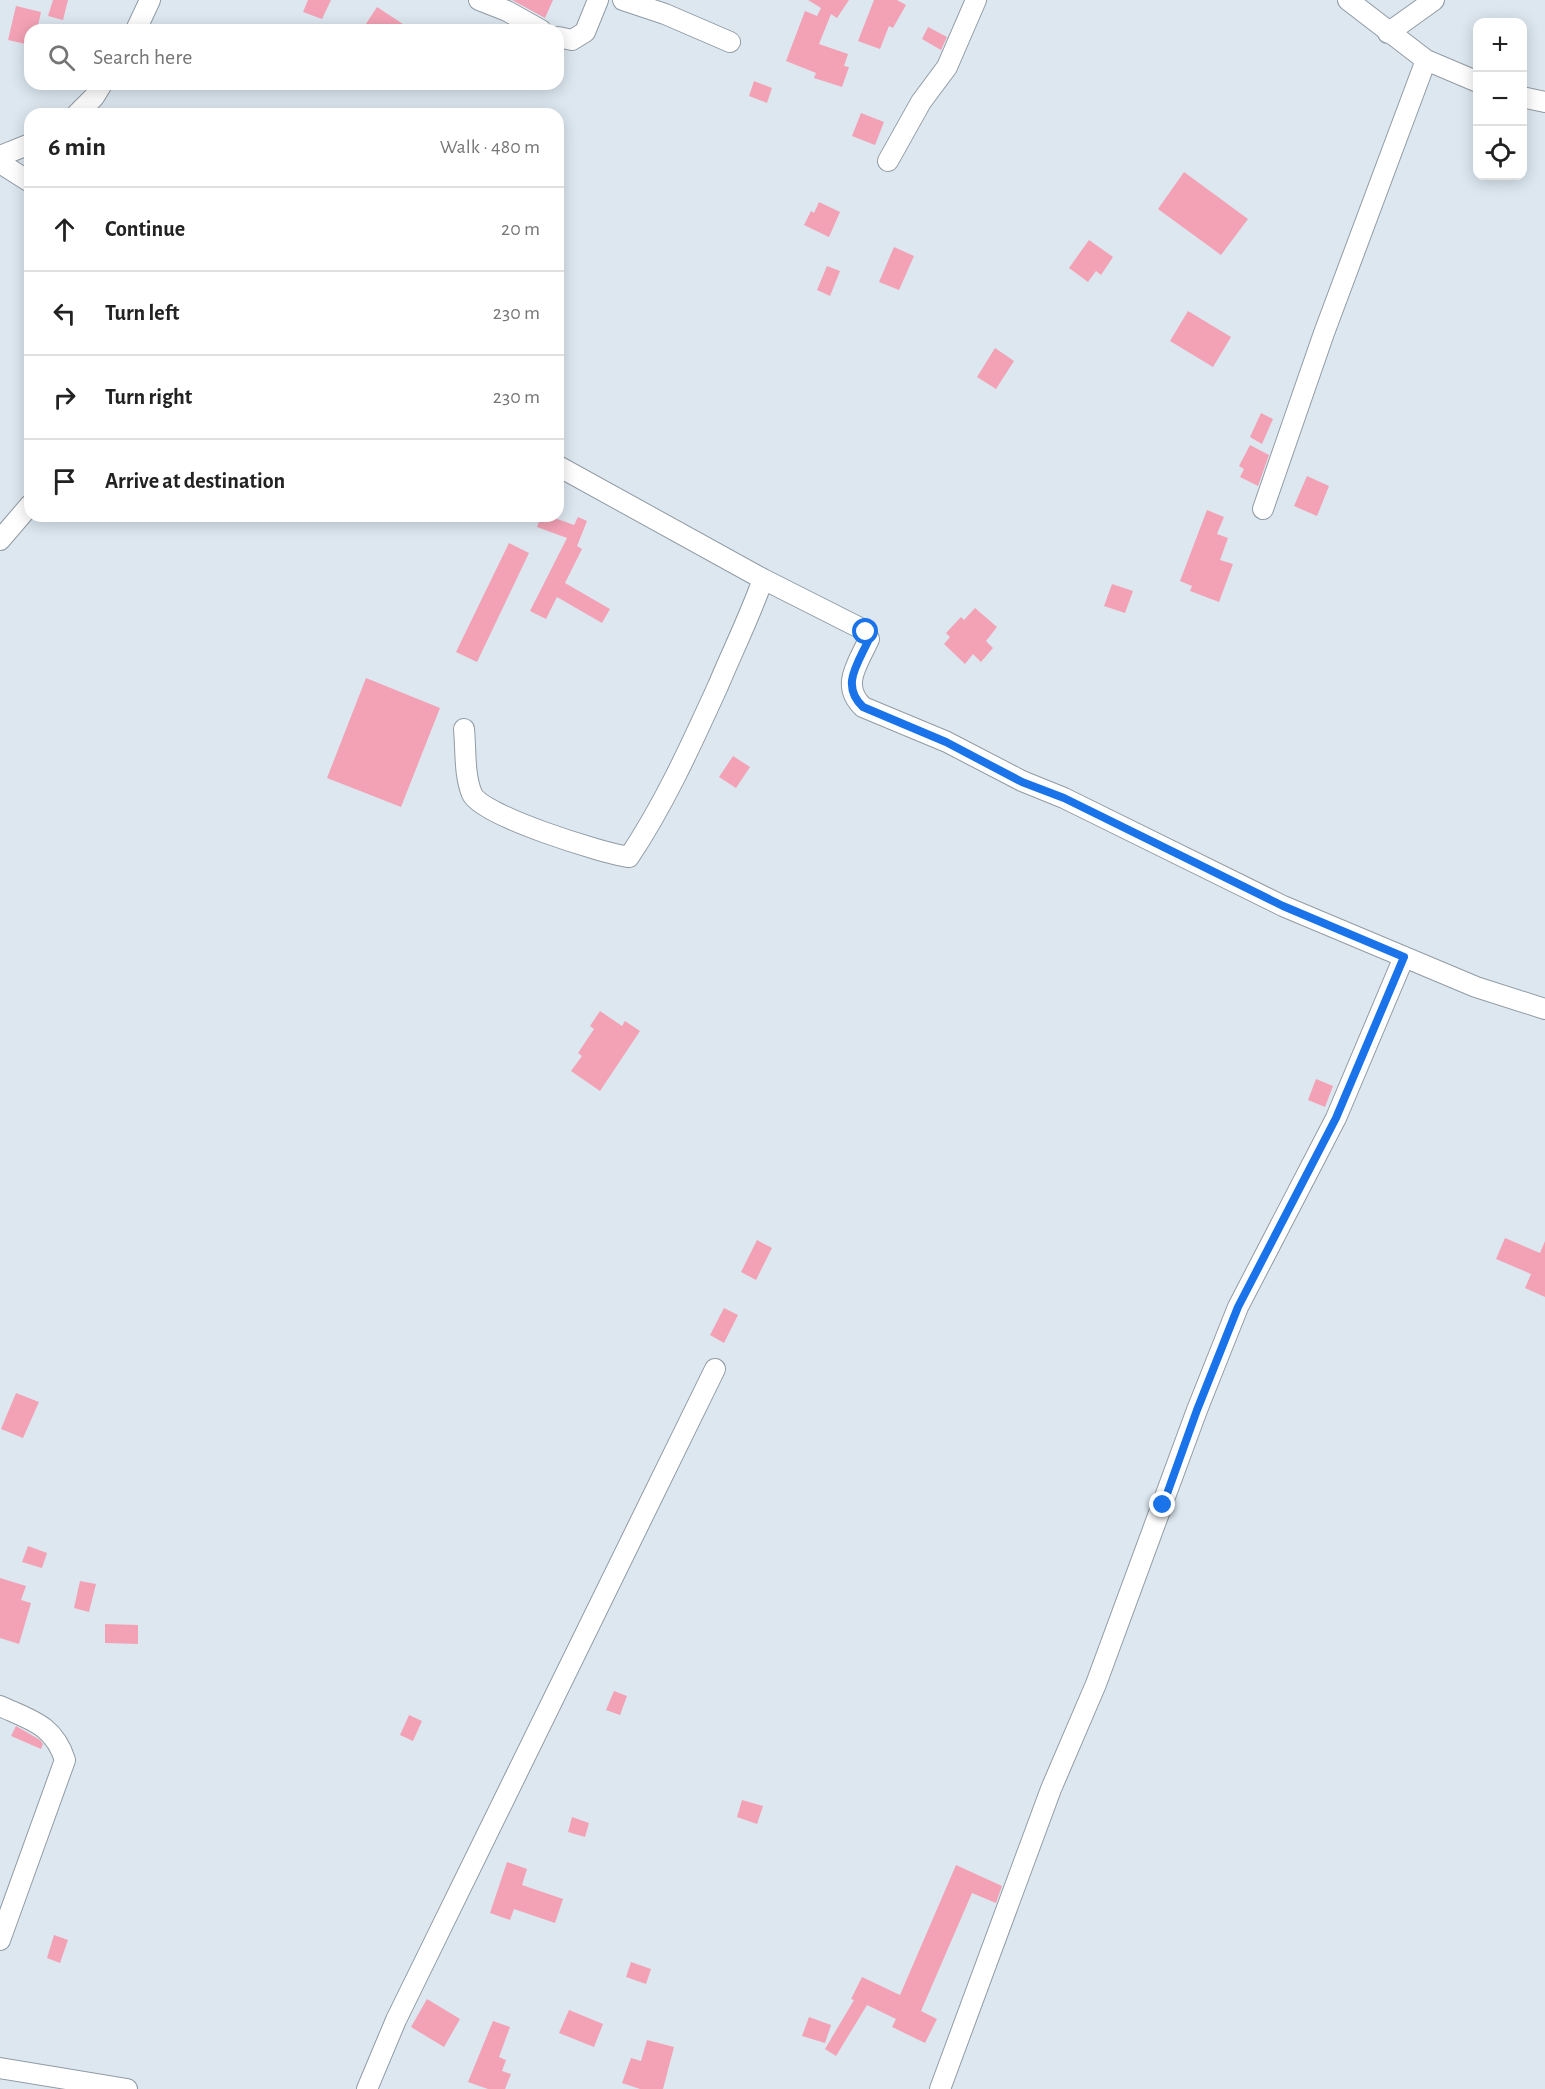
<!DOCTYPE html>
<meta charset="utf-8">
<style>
:root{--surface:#fff;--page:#f6f6f6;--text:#222;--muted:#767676;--line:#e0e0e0}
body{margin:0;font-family:"Alegreya Sans",sans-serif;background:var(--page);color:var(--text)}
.controls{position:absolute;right:18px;top:18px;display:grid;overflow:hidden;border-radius:12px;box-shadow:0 3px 15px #0003}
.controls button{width:54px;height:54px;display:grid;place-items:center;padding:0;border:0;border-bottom:2px solid var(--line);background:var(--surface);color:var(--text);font:30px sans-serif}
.stop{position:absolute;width:18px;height:18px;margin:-14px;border:4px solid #1a73e8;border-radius:50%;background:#fff}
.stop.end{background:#1a73e8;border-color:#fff;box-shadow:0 2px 6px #0008}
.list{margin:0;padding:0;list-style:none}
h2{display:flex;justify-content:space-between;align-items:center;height:78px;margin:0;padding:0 24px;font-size:26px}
h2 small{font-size:20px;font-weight:400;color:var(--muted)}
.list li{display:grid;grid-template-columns:39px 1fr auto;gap:18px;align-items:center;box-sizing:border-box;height:84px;padding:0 24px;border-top:2px solid var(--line)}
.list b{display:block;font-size:22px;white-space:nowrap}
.list em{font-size:20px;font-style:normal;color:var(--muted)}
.icon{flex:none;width:33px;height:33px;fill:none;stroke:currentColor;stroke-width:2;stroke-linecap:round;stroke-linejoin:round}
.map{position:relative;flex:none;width:1545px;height:2089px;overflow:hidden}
.search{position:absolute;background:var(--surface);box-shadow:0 3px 15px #0003;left:24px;top:24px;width:540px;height:66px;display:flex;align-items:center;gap:15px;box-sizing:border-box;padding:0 21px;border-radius:18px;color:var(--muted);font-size:22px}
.panel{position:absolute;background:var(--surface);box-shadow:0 3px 15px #0003;left:24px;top:108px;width:540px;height:414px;border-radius:18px}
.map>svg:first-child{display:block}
.building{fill:#f3a2b5}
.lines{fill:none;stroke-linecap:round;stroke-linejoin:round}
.street-casing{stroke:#919ba4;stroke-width:22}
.street{stroke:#fff;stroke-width:20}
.route{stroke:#1a73e8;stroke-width:8}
</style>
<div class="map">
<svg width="1545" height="2089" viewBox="0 0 1545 2089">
<rect width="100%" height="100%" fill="#dce7f0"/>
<!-- building -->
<path class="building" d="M53,0H68L63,20L48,16Z
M308,0H331L322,19L303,12Z
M512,0H553L545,18Z
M808,0H849L837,18L831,14L819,44L848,54L844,66L849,67L842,87L814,78L816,73L786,61L805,11L817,16L821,8Z
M874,0H897L906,5L893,28L889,26L880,49L858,41Z
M16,6L41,12L37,30H30V45L8,40Z
M377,7L412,30H362Z
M928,27L947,37L941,50L922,39Z
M754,81L772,88L767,103L749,96Z
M861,113L884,122L875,145L852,136Z
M1184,172L1248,219L1221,255L1158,209Z
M819,202L840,212L829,237L804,225L811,211L814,213Z
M1089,240L1113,257L1101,275L1096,271L1088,282L1069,268Z
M894,247L914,256L899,290L879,282Z
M827,266L840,271L830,296L817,290Z
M1188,311L1231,337L1213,367L1170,341Z
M995,348L1014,361L996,389L977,377Z
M1261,413L1273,419L1262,444L1250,437Z
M1250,445L1269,455L1258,486L1240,477L1244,469L1239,466Z
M1307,476L1329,486L1317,516L1294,506Z
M1207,510L1224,517L1217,534L1228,538L1220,560L1233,564L1219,602L1190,591L1192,586L1180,581Z
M541,516H549L574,525L578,517L587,521L577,546L582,549L565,583L610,609L602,623L557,597L546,619L530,611L567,538L537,527Z
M509,543L529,553L477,662L456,652Z
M1112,584L1133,591L1125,613L1104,606Z
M975,608L997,627L986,641L993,648L981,662L973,654L965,664L944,644L950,637L946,633L961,617L964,620Z
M366,678L440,708L401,807L327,778Z
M733,756L750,767L736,788L719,777Z
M600,1011L622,1026L625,1021L640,1031L600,1091L571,1071L582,1056L578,1053L594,1029L590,1026Z
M1316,1079L1333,1086L1325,1107L1308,1100Z
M1505,1238L1540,1253L1545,1241V1297L1525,1288L1531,1274L1496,1259Z
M757,1240L772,1248L756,1280L741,1272Z
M724,1308L738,1315L724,1343L710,1335Z
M16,1393L39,1402L23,1438L1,1429Z
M28,1546L47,1553L42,1568L22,1562Z
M0,1578L26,1586L21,1600L31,1603L19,1644L0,1638Z
M80,1581L96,1584L89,1612L74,1608Z
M105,1624L138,1625V1644L105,1643Z
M614,1691L627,1696L620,1715L606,1710Z
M409,1715L422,1721L413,1741L400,1735Z
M16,1726L40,1740L43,1744L41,1749L11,1736Z
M742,1800L763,1806L757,1824L737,1817Z
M572,1817L589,1823L585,1837L568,1832Z
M507,1862L527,1869L522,1885L563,1899L555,1923L514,1909L510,1920L490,1913Z
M956,1865L1002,1886L996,1903L972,1893L921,2011L937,2019L925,2043L892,2027L896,2019L867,2005L836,2056L825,2049L854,2000L851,1999L862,1977L900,1995Z
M54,1935L68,1940L60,1963L47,1958Z
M631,1962L651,1969L646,1984L626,1977Z
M427,1999L460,2019L444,2047L411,2027Z
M569,2010L603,2024L594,2047L559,2033Z
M809,2017L831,2025L825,2043L802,2036Z
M493,2021L510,2027L499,2057L506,2060L502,2071L511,2074L505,2089H488L468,2082Z
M647,2040L674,2047L663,2089H640L622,2083L631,2058L641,2061Z"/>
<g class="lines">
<!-- street casing -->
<g class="street-casing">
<path id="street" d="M479,0L507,11L541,30
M623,0L665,14L730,42
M1348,0L1426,60L1478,82
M136,30L150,0
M1388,33L1434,0
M558,37L572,40L585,32L598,0
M1522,97L1545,102
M77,114L94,97L102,84
M0,156L30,144
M888,161L921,102L947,67L976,0
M0,163L30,182
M558,466L763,579L866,631L869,639C858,664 840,685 863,707L947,742L1022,781L1064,798L1283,906L1476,987L1545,1009
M1263,509L1324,333L1426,60
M0,540L30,505
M464,729C466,750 464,775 472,794C482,816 602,853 629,857C665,803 691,745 718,686C733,650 750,616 763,579
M0,1706C31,1720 54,1725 65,1760L0,1940
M0,2068L127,2089
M367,2089L396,2020L715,1369
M940,2089L1051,1789L1096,1684L1197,1410L1238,1307L1336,1118L1404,957"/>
</g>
<!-- street -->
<use href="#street" class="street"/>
</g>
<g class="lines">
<!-- route -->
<path class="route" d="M866,632L869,639C858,664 840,685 863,707L946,742L1022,782L1064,798L1283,906L1404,957L1336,1118L1238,1307L1197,1410L1163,1505"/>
</g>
</svg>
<div class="controls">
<button>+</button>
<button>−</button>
<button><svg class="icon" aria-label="locate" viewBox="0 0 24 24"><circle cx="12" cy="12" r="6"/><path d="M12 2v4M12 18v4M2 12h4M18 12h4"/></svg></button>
</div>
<div class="stop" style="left:866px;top:632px"></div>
<div class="stop end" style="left:1163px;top:1505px"></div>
<div class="search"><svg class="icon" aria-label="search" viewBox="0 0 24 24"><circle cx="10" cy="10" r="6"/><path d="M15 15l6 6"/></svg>Search here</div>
<section class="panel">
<h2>6 min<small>Walk · 480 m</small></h2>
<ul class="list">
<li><svg class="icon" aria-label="ahead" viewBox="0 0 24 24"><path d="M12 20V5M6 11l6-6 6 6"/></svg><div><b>Continue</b></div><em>20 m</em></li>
<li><svg class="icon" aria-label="left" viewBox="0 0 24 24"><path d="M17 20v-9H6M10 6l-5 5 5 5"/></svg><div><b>Turn left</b></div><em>230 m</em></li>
<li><svg class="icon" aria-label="right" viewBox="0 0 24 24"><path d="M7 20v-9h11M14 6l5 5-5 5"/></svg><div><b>Turn right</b></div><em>230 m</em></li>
<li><svg class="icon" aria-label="arrive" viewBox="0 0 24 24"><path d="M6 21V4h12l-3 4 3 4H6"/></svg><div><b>Arrive at destination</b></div></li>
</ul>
</section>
</div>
